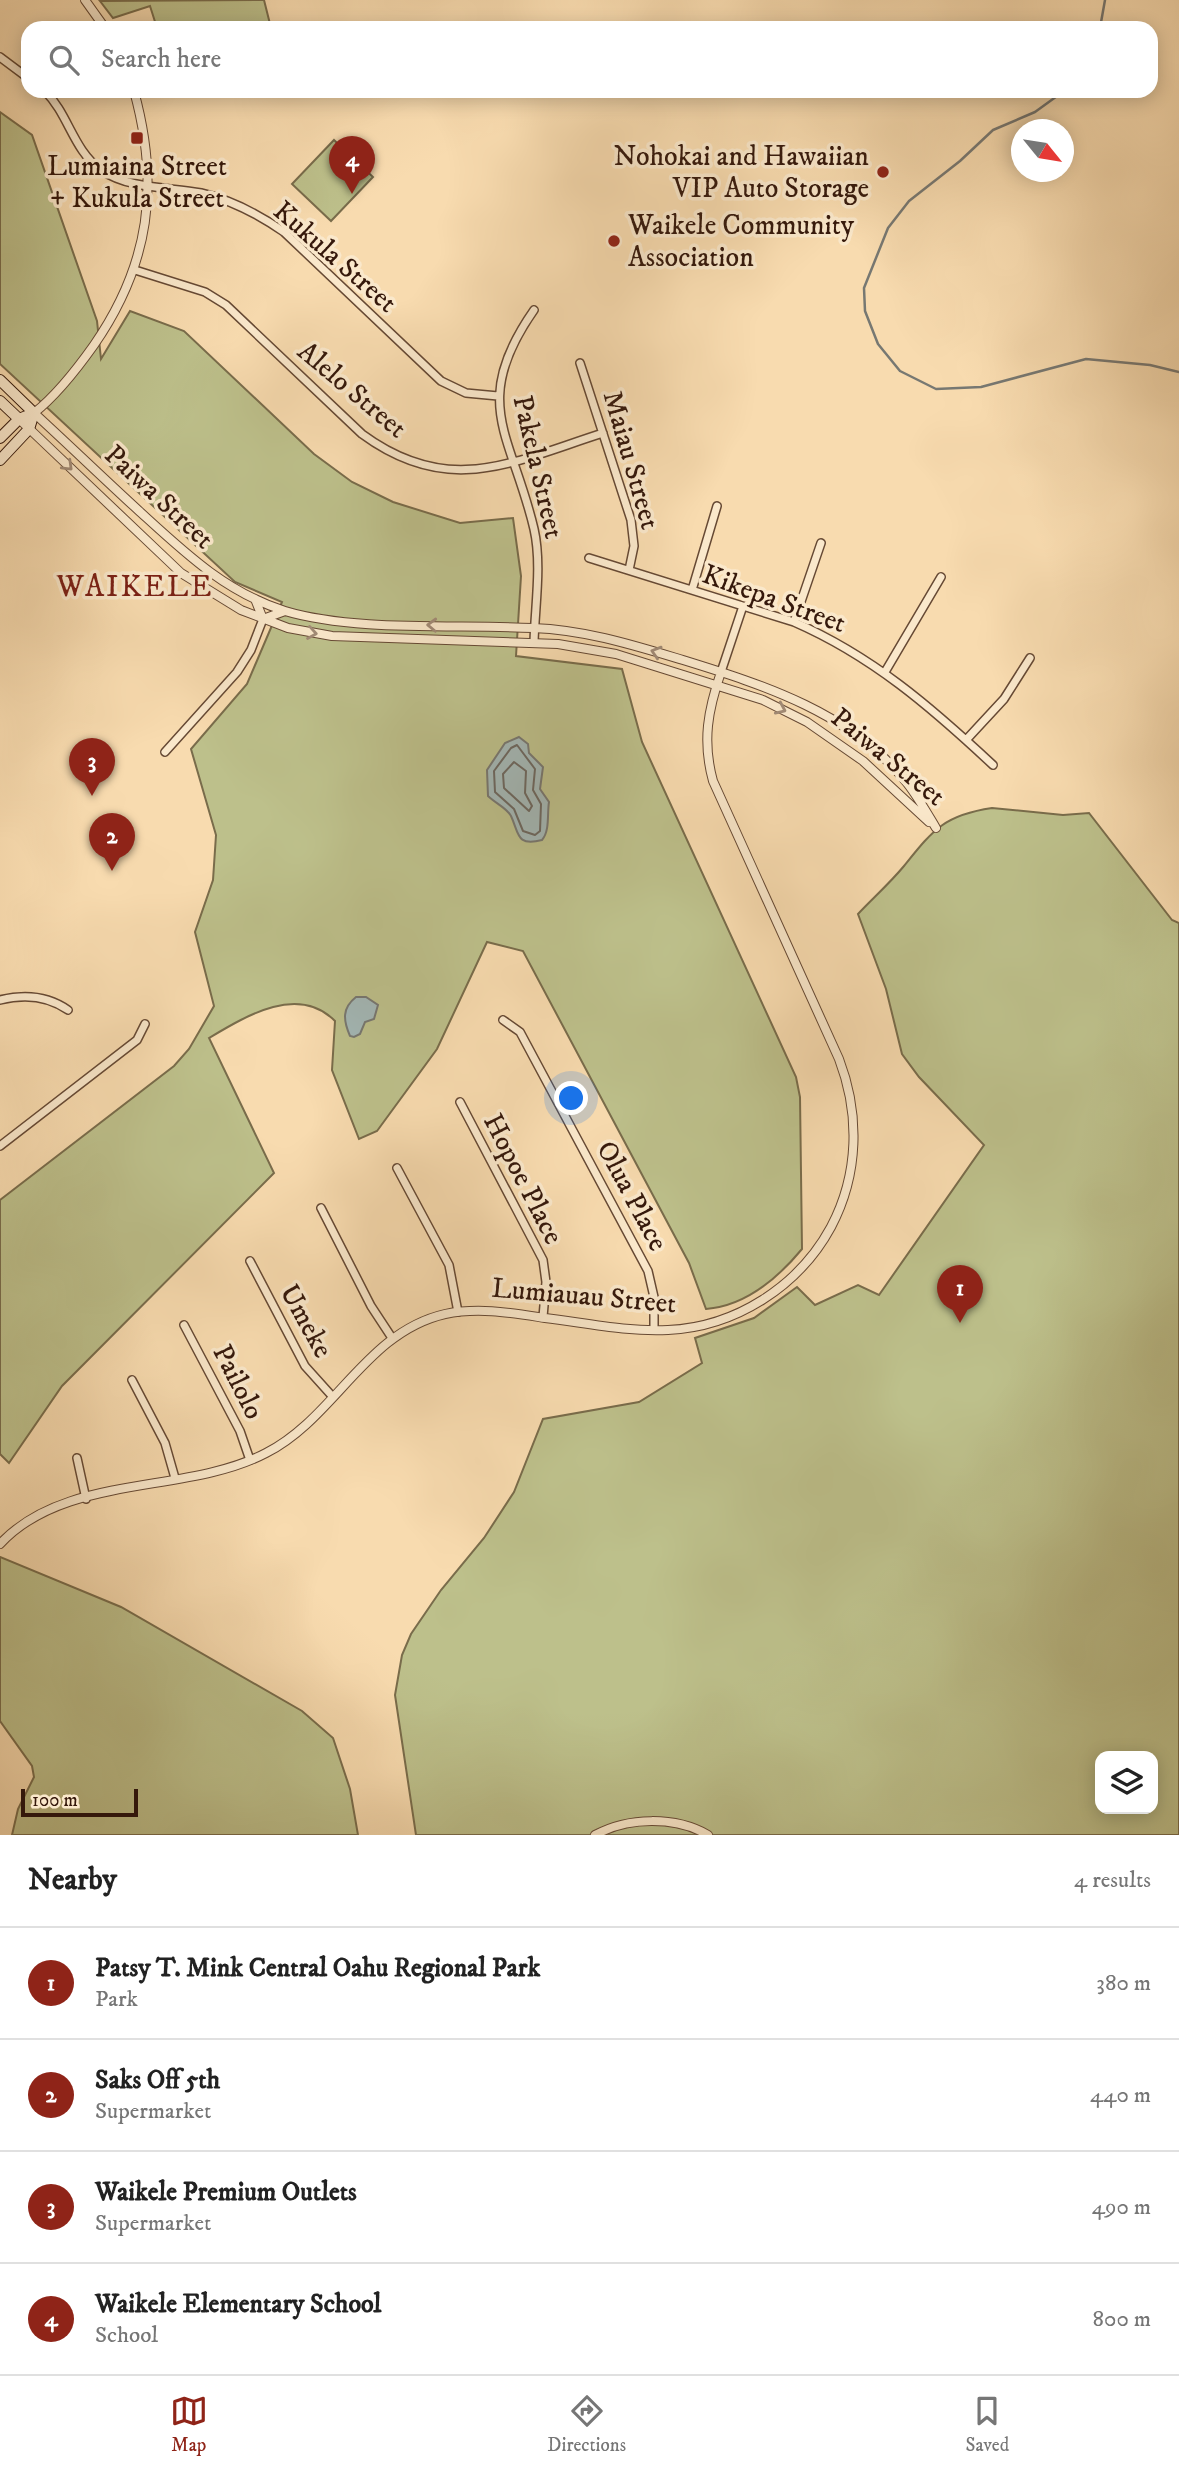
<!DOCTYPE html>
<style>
:root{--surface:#fff;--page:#f6f6f6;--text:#222;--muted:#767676;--line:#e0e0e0;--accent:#8f2418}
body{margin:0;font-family:"IM FELL DW Pica",serif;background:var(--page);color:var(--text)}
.controls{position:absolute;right:21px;bottom:21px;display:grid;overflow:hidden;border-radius:14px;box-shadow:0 4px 18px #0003}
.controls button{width:63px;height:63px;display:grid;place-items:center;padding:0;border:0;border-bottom:2px solid var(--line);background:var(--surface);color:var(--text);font:35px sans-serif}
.compass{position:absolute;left:1011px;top:119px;width:63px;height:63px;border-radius:50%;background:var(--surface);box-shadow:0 4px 18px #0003;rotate:120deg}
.scale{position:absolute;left:21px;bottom:18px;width:117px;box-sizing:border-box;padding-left:7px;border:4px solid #35180b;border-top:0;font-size:19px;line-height:24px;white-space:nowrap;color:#35180b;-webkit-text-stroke:5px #fae8cb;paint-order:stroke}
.you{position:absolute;left:572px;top:1099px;width:24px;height:24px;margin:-18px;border:5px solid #fff;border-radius:50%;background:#1a73e8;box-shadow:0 0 0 10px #1a73e833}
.badge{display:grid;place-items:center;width:46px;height:46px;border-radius:50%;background:var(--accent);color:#fff;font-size:23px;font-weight:700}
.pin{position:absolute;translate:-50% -58px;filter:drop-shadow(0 2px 4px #0008)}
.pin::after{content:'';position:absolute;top:37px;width:24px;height:21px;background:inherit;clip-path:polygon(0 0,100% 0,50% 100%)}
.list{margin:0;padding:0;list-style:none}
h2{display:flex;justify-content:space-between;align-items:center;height:91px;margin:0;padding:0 28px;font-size:30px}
h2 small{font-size:23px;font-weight:400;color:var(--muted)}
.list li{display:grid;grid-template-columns:46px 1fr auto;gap:21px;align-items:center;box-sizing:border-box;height:112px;padding:0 28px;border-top:2px solid var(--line)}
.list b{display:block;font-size:26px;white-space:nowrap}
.list p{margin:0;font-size:23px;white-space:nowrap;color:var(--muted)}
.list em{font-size:23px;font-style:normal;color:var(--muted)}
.icon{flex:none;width:38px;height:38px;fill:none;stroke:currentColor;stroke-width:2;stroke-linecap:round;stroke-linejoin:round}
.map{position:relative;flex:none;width:1179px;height:1835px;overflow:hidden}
.search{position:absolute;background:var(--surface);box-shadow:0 4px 18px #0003;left:21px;right:21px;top:21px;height:77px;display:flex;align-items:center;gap:18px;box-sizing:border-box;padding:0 24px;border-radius:21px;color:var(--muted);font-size:26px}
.sheet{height:539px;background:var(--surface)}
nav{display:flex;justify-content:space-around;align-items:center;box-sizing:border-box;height:98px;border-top:2px solid var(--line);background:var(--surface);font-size:19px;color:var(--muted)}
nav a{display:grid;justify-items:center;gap:4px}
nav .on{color:var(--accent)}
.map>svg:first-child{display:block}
.green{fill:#bdc08b;stroke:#796c4b;stroke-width:2;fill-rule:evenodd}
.water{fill:#a3b8b7;stroke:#777872;stroke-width:2}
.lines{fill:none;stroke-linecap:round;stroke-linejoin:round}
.shore{stroke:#6c6861;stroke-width:2}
.stream{stroke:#777872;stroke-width:2.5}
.minor-casing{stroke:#664934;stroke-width:10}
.tertiary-casing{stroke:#664934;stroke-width:10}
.secondary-casing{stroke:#35180b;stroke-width:12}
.minor{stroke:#fae8cb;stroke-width:7}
.tertiary{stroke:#fae8cb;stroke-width:8}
.secondary{stroke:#fae8cb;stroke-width:10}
.oneway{stroke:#a18a75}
.poi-dot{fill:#8f2418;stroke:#fae8cb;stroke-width:2.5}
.labels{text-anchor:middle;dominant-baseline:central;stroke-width:7;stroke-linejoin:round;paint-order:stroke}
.poi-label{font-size:28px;fill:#35180b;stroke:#fae8cb;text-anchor:end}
.street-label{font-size:28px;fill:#35180b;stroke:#fae8cb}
.neighbourhood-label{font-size:30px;letter-spacing:2px;fill:#7a1f14;stroke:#fae8cb}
</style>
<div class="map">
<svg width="1179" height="1835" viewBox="0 0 1179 1835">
<rect width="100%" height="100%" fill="#f8dbaf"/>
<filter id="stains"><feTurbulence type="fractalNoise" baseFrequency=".00286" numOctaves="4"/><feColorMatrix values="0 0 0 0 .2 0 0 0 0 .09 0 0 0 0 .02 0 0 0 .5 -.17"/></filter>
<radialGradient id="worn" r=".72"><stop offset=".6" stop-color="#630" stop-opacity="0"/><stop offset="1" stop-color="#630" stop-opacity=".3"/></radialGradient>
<!-- green -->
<path class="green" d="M264,0L271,28H157L150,6L113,18L100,1Z
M0,112L32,135L97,321L101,359L130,311L184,331L314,454L352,482L393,502L460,523L513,518L521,576L516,656L622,669L642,742L796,1077L800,1097L802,1249C778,1278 745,1306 706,1309L689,1263L523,951L487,942L437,1049L377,1131L359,1139L332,1070L335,1021C298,984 246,1016 209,1038L274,1173L62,1386L9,1463L0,1454V1200L174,1066L189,1049L214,1006L195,932L213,880L216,835L191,749L247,684L282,602L235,582L0,364Z
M334,140L373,177L331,221L292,184Z
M992,808L1063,815L1089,813L1172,920L1179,923V1835H416L395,1695L402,1655L411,1634L441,1590L484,1538L514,1492L543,1419L639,1402L702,1363L695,1338L754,1318L797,1287L815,1305L858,1285L879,1295L984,1145L919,1077L902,1054L886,989L858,914C873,898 890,883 904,866C933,830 944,815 992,808ZM1100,1756H1153V1809H1100Z
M0,1557L121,1607L302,1711L333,1738L350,1789L358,1835H12L18,1809L34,1777L32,1766L0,1721Z"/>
<!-- water -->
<path class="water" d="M519,737L528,744L529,753L543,767L540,789L549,802C547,814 550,831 542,840C516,847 519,833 511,816C507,808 495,803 488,796L487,770L505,743Z
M356,997H366L378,1005L374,1019L365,1022L360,1034L354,1037L350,1036C343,1020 342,1008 356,997Z"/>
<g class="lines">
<!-- shore -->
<path class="shore" d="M517,745L535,769L533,790L541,804L540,831L535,835L523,831L514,809L495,792L494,771L511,748Z
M514,762L526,771L525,793L532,806L529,811L504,788L503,774Z"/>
<!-- stream -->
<path class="stream" d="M1100,28L1105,0
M1064,91L1035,112L993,130L960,161L909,201L888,228L864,288L865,311L878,344L900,371L936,389L981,387L1086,359L1150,365L1179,372"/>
<!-- minor casing -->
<g class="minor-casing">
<path id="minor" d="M0,57L28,78
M45,91C69,115 73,150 101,170C129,189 168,187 201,193C232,200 258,214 284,232L441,381L466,393L498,396
M135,270L205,292L226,305L362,434C449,498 512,462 603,433
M534,310C469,403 512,435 534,529C542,564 535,606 534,642
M580,363L631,520L634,546L629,570
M589,558L794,622C872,656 931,707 993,765
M692,590L717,506
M794,622L821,543
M721,672L743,606
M885,672L941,577
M966,740L1004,699L1030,658
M165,752L237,672L251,650L263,619
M0,1000C24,994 48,996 68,1010
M503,1020L520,1032L648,1271L654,1297V1330
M460,1102L543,1260L546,1282L543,1317
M0,1146L137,1040L145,1024
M397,1168L449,1265L458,1312
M321,1208L371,1306L392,1338
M250,1261L305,1366L332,1396
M184,1325L240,1431L250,1460
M132,1380L165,1443L175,1478
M77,1458L86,1499"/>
</g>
<!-- tertiary casing -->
<g class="tertiary-casing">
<path id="tertiary" d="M85,0L105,28
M134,91C160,185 150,264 94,345C77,369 57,395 34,413C69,445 103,478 138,510C184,552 225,592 285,611C355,632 459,624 533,628C586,630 633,645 683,660C764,685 852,713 907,783C918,797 927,813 936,828
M19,419L181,573L241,610L288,628L332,636L558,644L616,654L763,700L807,722L863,761L929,822
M255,599L263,619L285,611
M0,1544C66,1473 186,1495 266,1453C335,1418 366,1332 445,1314C479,1307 512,1313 545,1318C586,1323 627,1332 668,1330C736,1327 799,1286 831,1227C859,1174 860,1114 839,1059L713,781C702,741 708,710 721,672
M595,1835C628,1817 675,1816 708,1835"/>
</g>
<!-- secondary casing -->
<g class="secondary-casing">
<path id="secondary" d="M0,380L34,413
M0,401L19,419
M0,438L19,419L34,413
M0,460L29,429L34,413"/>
</g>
<!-- minor -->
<use href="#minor" class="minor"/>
<!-- tertiary -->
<use href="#tertiary" class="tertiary"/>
<!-- secondary -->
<use href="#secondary" class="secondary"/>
</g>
<!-- one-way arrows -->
<defs><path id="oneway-chevron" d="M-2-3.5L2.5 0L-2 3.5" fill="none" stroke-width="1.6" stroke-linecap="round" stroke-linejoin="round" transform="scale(1.75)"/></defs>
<g class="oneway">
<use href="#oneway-chevron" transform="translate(68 466) rotate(44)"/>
<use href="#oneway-chevron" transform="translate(432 625) rotate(-178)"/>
<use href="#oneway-chevron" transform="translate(312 633) rotate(10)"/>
<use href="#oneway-chevron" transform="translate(656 652) rotate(-163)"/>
<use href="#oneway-chevron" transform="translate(781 709) rotate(24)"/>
</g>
<!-- markers -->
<g class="poi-dot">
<rect x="130" y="131" width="14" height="14" rx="3.5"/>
<circle cx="883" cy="172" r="7"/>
<circle cx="614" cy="241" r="7"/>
</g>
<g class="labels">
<!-- poi labels -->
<g class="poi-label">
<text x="869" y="156">Nohokai and Hawaiian<tspan x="869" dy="32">VIP Auto Storage</tspan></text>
<text x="137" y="166" text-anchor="middle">Lumiaina Street<tspan x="137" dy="32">+ Kukula Street</tspan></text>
<text x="628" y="225" text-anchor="start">Waikele Community<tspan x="628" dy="32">Association</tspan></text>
</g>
<!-- street labels -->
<g class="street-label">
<text transform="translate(335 257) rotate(41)">Kukula Street</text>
<text transform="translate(352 390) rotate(40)">Alelo Street</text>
<text transform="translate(631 460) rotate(74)">Maiau Street</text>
<text transform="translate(538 467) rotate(77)">Pakela Street</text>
<text transform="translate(159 497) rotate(43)">Paiwa Street</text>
<text transform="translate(774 599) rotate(20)">Kikepa Street</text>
<text transform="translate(888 757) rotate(39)">Paiwa Street</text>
<text transform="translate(523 1179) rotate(63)">Hopoe Place</text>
<text transform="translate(632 1196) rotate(62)">Olua Place</text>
<text transform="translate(584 1296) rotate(5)">Lumiauau Street</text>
<text transform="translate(306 1321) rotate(61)">Umeke</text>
<text transform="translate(238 1382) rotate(63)">Pailolo</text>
</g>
<!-- neighbourhood labels -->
<g class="neighbourhood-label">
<text x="135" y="587">WAIKELE</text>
</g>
</g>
<rect width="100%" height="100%" filter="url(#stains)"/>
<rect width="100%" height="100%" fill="url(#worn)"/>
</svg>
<div class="controls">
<button><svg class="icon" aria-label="layers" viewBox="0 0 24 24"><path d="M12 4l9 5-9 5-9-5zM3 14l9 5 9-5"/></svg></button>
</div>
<svg class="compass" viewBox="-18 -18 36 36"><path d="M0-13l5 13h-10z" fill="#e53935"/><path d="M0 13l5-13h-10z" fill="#767676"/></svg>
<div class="scale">100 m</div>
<div class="you"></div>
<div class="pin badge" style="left:960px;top:1323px">1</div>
<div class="pin badge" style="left:112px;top:871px">2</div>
<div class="pin badge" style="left:92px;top:796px">3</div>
<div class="pin badge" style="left:352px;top:194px">4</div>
<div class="search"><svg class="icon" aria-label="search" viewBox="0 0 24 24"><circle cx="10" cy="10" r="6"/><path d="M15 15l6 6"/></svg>Search here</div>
</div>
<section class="sheet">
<h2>Nearby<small>4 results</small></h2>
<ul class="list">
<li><span class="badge">1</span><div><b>Patsy T. Mink Central Oahu Regional Park</b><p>Park</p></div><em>380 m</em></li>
<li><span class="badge">2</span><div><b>Saks Off 5th</b><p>Supermarket</p></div><em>440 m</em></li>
<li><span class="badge">3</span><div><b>Waikele Premium Outlets</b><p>Supermarket</p></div><em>490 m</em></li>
<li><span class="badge">4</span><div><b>Waikele Elementary School</b><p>School</p></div><em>800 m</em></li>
</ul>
</section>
<nav>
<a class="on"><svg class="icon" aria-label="map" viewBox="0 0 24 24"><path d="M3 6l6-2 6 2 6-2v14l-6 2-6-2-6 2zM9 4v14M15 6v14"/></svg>Map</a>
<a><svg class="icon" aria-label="directions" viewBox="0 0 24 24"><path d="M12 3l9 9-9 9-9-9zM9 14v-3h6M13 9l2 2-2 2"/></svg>Directions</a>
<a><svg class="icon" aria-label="saved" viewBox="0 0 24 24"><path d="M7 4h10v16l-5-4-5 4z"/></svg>Saved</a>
</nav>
